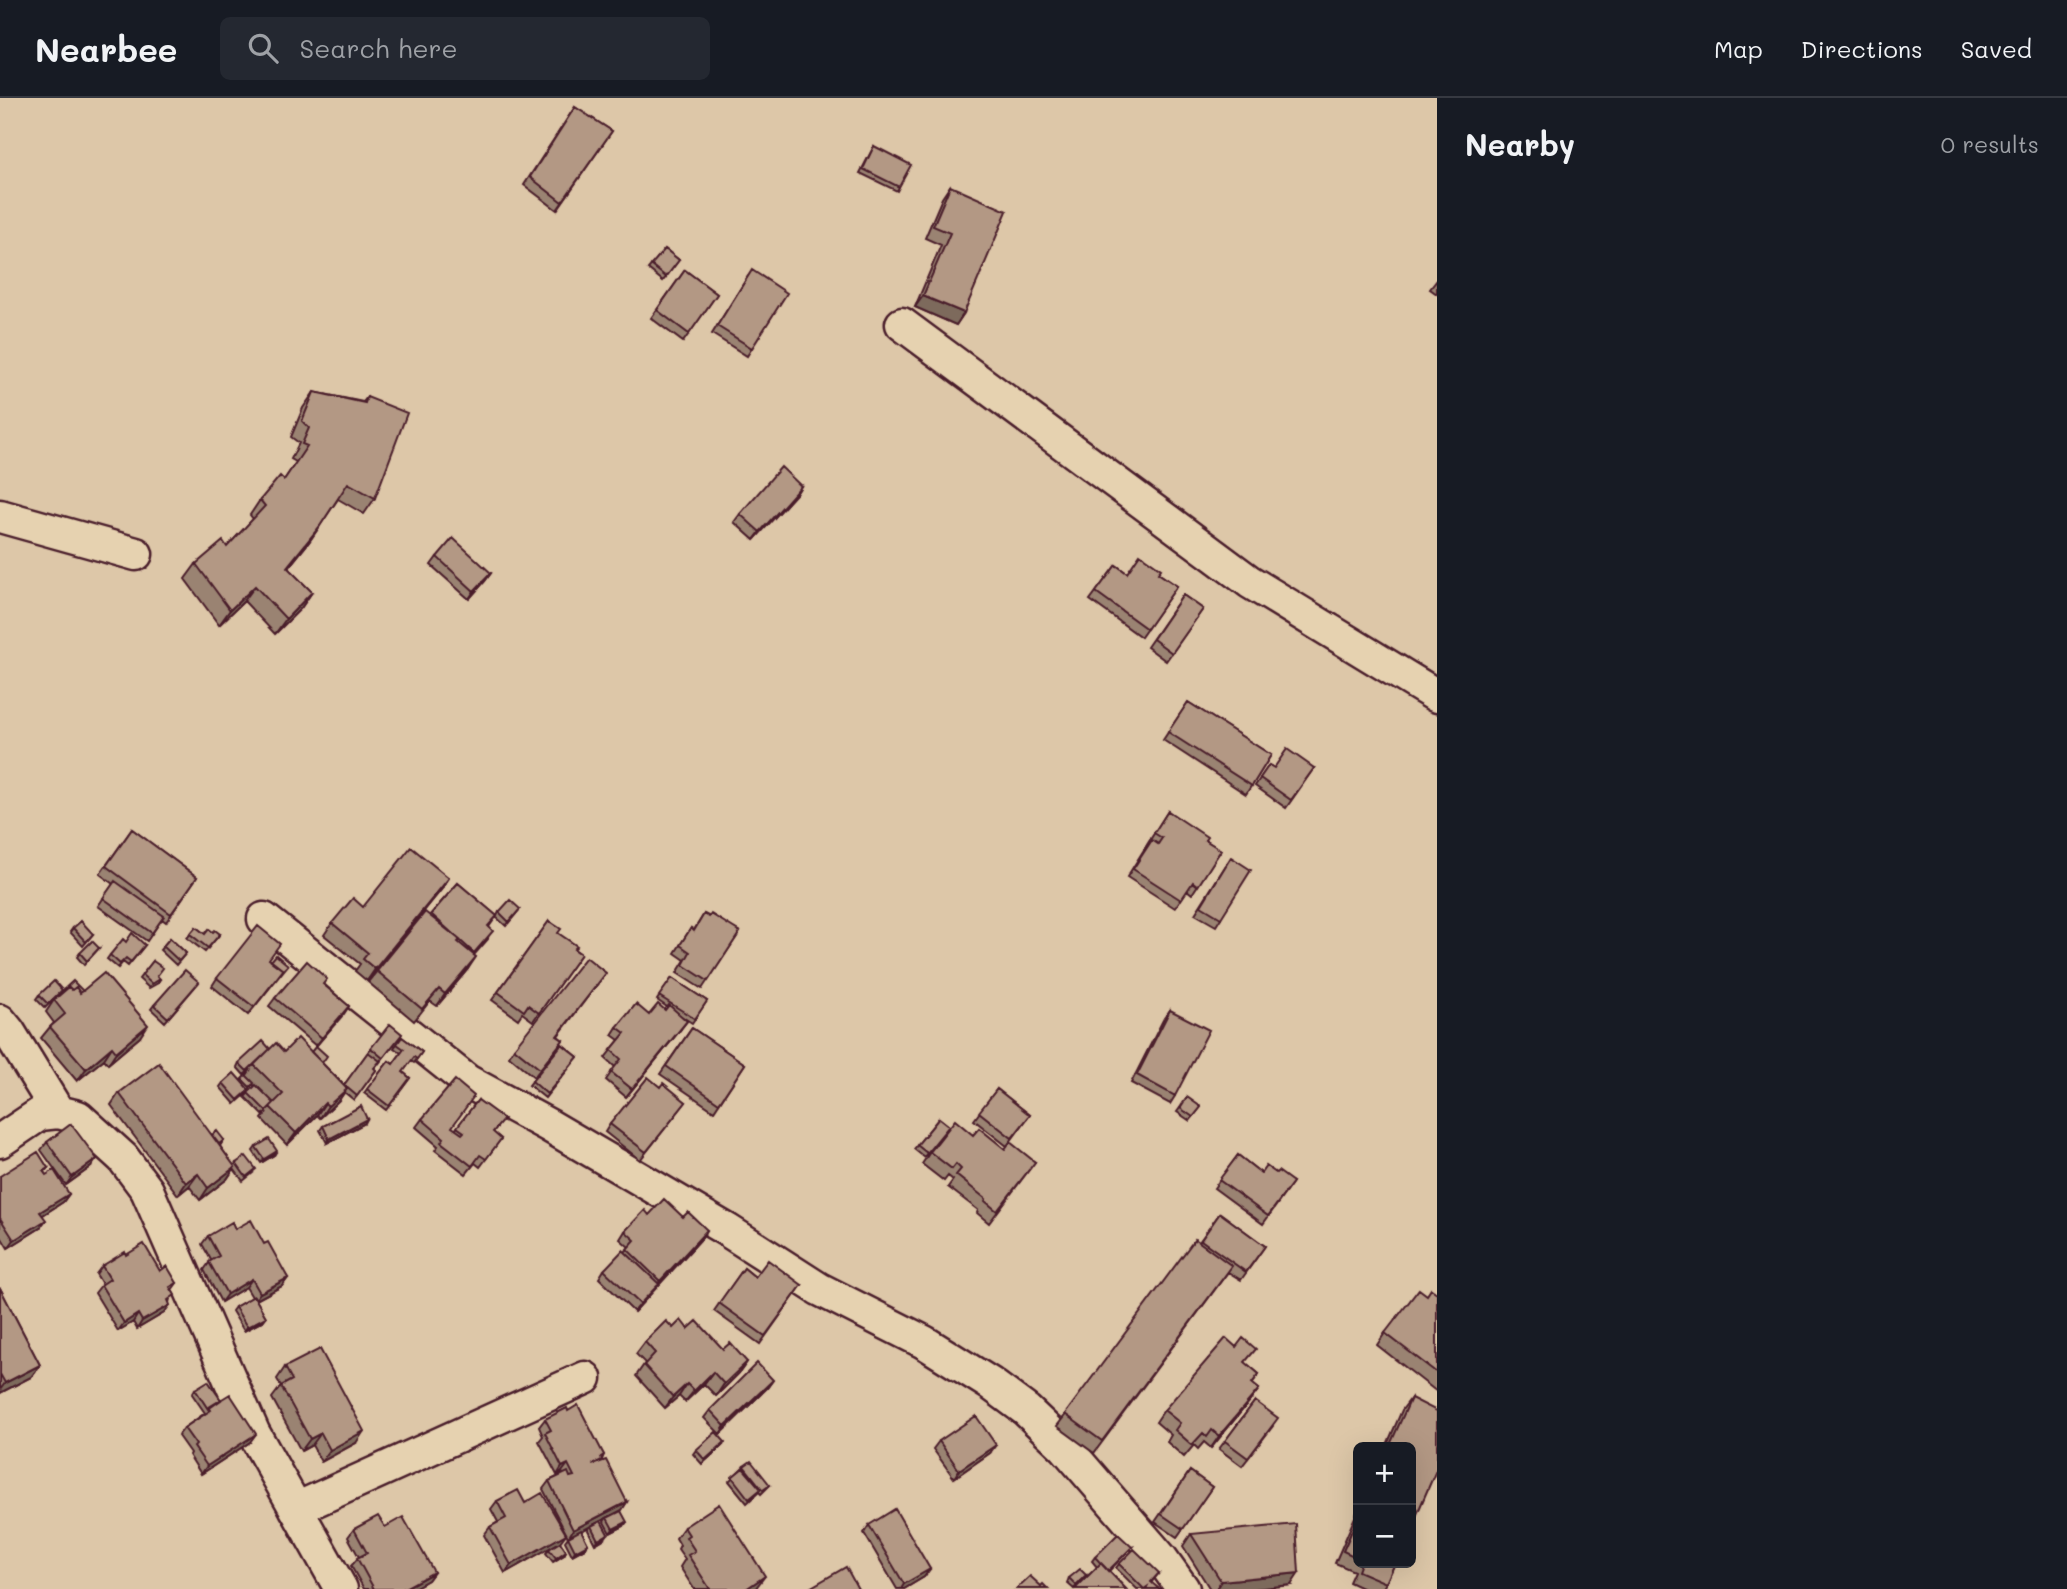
<!DOCTYPE html>
<meta charset="utf-8">
<style>
:root{--surface:#171b24;--page:#242831;--text:#f1f3f6;--muted:#9ea1a6;--line:#363941}
body{margin:0;font-family:Mali,sans-serif;background:var(--page);color:var(--text)}
.controls{position:absolute;right:21px;bottom:21px;display:grid;overflow:hidden;border-radius:10px;box-shadow:0 7px 28px #0002}
.controls button{width:63px;height:63px;display:grid;place-items:center;padding:0;border:0;border-bottom:2px solid var(--line);background:var(--surface);color:var(--text);font:35px sans-serif}
.list{margin:0;padding:0;list-style:none}
h2{display:flex;justify-content:space-between;align-items:center;height:91px;margin:0;padding:0 28px;font-size:30px}
h2 small{font-size:23px;font-weight:400;color:var(--muted)}
.icon{flex:none;width:38px;height:38px;fill:none;stroke:currentColor;stroke-width:2;stroke-linecap:round;stroke-linejoin:round}
.map{position:relative;flex:none;width:1437px;height:1491px;overflow:hidden}
header{display:flex;align-items:center;gap:42px;box-sizing:border-box;height:98px;padding:0 35px;background:var(--surface);border-bottom:2px solid var(--line)}
header strong{font-size:33px}
nav{display:flex;gap:38px;margin-inline-start:auto;font-size:24px}
.search{width:490px;height:63px;background:var(--page);display:flex;align-items:center;gap:18px;box-sizing:border-box;padding:0 24px;border-radius:10px;color:var(--muted);font-size:26px}
main{display:flex}
aside{flex:1;background:var(--surface)}
.map>svg:first-child{display:block}
.lines{fill:none;stroke-linecap:round;stroke-linejoin:round}
.minor-casing{stroke:#4a1f2b;stroke-width:37}
.minor{stroke:#e6d2b0;stroke-width:32}
.wall{fill:#9a8372;stroke:#4a1f2b;stroke-width:2}
.shaded-wall{fill:#7d6a5c;stroke:#4a1f2b;stroke-width:2}
.building{fill:#b39884;stroke:#4a1f2b;stroke-width:2}
</style>
<header>
<strong>Nearbee</strong>
<div class="search"><svg class="icon" aria-label="search" viewBox="0 0 24 24"><circle cx="10" cy="10" r="6"/><path d="M15 15l6 6"/></svg>Search here</div>
<nav><a>Map</a><a>Directions</a><a>Saved</a></nav>
</header>
<main>
<div class="map">
<svg width="1437" height="1491" viewBox="0 0 1437 1491">
<rect width="100%" height="100%" fill="#ddc7a8"/>
<filter id="ink" filterUnits="userSpaceOnUse"><feTurbulence type="fractalNoise" baseFrequency=".0143" numOctaves="2"/><feDisplacementMap in="SourceGraphic" scale="14" xChannelSelector="R" yChannelSelector="G"/><feConvolveMatrix kernelMatrix="1 2 1 2 8 2 1 2 1" color-interpolation-filters="sRGB"/></filter>
<g filter="url(#ink)">
<g class="lines">
<!-- minor casing -->
<g class="minor-casing">
<path id="minor" d="M902,226L1250,484L1437,598
M0,418L136,456
M264,821L467,983L548,1027L727,1132L819,1191L924,1244L991,1286L1026,1312L1065,1349L1161,1460L1183,1491
M0,923L9,934L58,1014
M0,1043L40,1016L58,1014L78,1019L123,1060L147,1092L253,1334L341,1491
M296,1411L585,1280"/>
</g>
<!-- minor -->
<use href="#minor" class="minor"/>
</g>
<!-- wall -->
<path class="wall" d="M575,9L612,33L557,112L524,87Z
M874,48L899,89L897,93L860,75Z
M950,88L964,215L956,227L915,209L941,147L925,140L942,100Z
M665,151L679,162L663,183L648,171Z
M685,172L717,196L683,244L651,220Z
M747,180L752,250L747,258L712,236Z
M1437,182V196L1430,191Z
M314,294L363,304L367,299L375,400L364,416L338,401L309,444L288,470L312,494L301,510L275,536L244,503L219,527L185,481L196,466L227,449L253,421L250,417L260,402L284,382L296,364L291,361L299,345L291,339L303,310Z
M801,388L796,396L754,442L734,424L740,416Z
M437,459L491,475L485,483L469,501L431,467Z
M1116,467L1127,475H1158L1177,488L1141,539L1090,502Z
M1183,497L1203,511L1166,563L1147,549Z
M1188,604L1271,657L1246,696L1163,642Z
M1269,667L1274,670H1314L1286,710L1255,688Z
M1168,713L1205,742L1221,752L1192,796L1187,792L1175,810L1127,779Z
M132,731L197,779L166,824L162,821L147,843L98,808L113,786L100,776Z
M1226,767L1221,820L1216,828L1195,816Z
M458,785L497,818L499,814L520,811L506,828L496,819L489,829L488,841L474,857L468,871L437,908L430,903L414,923L368,884L377,873L430,817Z
M441,792L367,883L355,873L360,866L324,837L332,825Z
M704,816L740,834L702,891L677,875L685,862L675,855L691,830L694,832Z
M549,823L558,835L574,851L581,856L533,923L522,915L518,921L492,902Z
M196,829L205,836L213,834L220,836L205,854L187,840Z
M73,830L93,836L83,848L70,834Z
M170,840L186,855L176,867L160,852Z
M126,844L145,847L128,868L123,864L118,870L107,861L110,857Z
M99,850L84,867L77,859L80,855Z
M269,861L271,863L288,867L248,917L212,888L217,880Z
M153,863L157,878L160,881L158,885L149,890L139,881Z
M606,875L558,938L563,942L534,979L509,958L514,950Z
M672,880L707,903L692,925L681,918V931L626,999L606,982L615,969L605,960L619,942L612,937L617,929L665,912L667,909L657,902Z
M199,884L165,924L151,911L154,907Z
M324,886L349,908L316,948L269,908L275,900Z
M62,892L45,910L36,901L39,897Z
M62,893H83L140,939L108,966L104,961L77,983L41,940L50,929L54,925L46,914L54,902Z
M1170,912L1175,998L1170,1006L1131,985L1164,920Z
M692,930L745,966L714,1013L660,976Z
M402,936L380,964V963L374,971L376,972L354,1002L344,994L339,1002L320,1020L317,1017L287,1047L262,1021L267,1014L263,1017L245,999L255,988L253,986L246,996L235,1006L220,989L223,985L241,983L246,977H247L251,971L244,977L237,969L239,965L270,951L322,965L344,987L371,950Z
M402,939L422,954L414,965L411,963L403,974L410,980L386,1012L364,995L389,963L393,966L401,955L394,950Z
M562,946L578,959L545,1000L529,987Z
M660,989L686,1004L640,1062L605,1034L610,1026Z
M997,991L1030,1017L1007,1048L974,1022Z
M119,995L224,1042L220,1048L234,1068L236,1065L253,1075L243,1083L234,1071L227,1081L200,1102L189,1088L178,1097L111,1007Z
M478,1002L494,1035L501,1041L480,1069L475,1065L466,1076L435,1052L438,1048L416,1029L422,1021L452,1029L455,1032Z
M1201,1009L1190,1023L1177,1014L1180,1010Z
M939,1020L949,1028L924,1059L914,1051Z
M365,1025L327,1045L320,1032L323,1028Z
M973,1037L1035,1064L989,1125L977,1115L978,1112L948,1089L953,1082L948,1078L944,1083L922,1066L930,1054Z
M47,1044L91,1069L66,1087L41,1052Z
M256,1049L274,1057L261,1065L253,1053Z
M1238,1057L1261,1075H1276L1293,1084L1263,1126L1214,1090Z
M48,1070L44,1075L69,1096L63,1104L43,1117L40,1130L8,1150L0,1137V1078Z
M1220,1115L1265,1148L1241,1182L1228,1174L1094,1355L1057,1328L1199,1144Z
M649,1117L683,1119L707,1132L702,1140L634,1214L599,1180L604,1172L625,1154L629,1149L620,1141L625,1133Z
M235,1131L264,1146L288,1180L282,1188L256,1202L266,1219L263,1223L244,1233L232,1213L235,1209L252,1199L246,1189L221,1204L204,1172L211,1162L202,1146L208,1138Z
M126,1157L160,1173L177,1185L172,1192L169,1205L164,1215L137,1231L133,1224L118,1233L95,1195L102,1186L96,1176L102,1168Z
M744,1170L755,1179L802,1187L760,1246L714,1213Z
M0,1190L40,1267L31,1279L0,1295Z
M1437,1195V1294L1377,1247L1385,1235L1427,1197Z
M673,1230L688,1231L747,1264L739,1275L716,1298L704,1286L685,1304L679,1298L665,1310L636,1278L645,1265L636,1256L645,1244Z
M1246,1265L1259,1276L1252,1286L1259,1291L1250,1303L1211,1350L1204,1344L1198,1351L1194,1347L1184,1359L1167,1344L1171,1337L1156,1324L1164,1312Z
M285,1269L356,1345L321,1364L312,1347L301,1353L272,1300L281,1288L277,1281Z
M773,1282L767,1290L720,1336L704,1320L710,1312Z
M195,1291L250,1344L201,1376L189,1357L190,1355L178,1338L184,1330L205,1315L192,1296Z
M1411,1300V1349H1386L1402,1312Z
M1255,1303L1273,1328L1242,1368L1219,1351Z
M568,1313L604,1357L601,1364L627,1404L621,1413L624,1428L610,1435L604,1424L606,1420L581,1433L588,1446L585,1450L572,1457L565,1443L568,1439L543,1391L549,1383L563,1376L562,1374L557,1377L539,1343L543,1338L539,1329L545,1321Z
M939,1343L990,1355L954,1380L933,1351Z
M722,1348L702,1366L693,1356L696,1352Z
M744,1368L770,1387L761,1396L759,1394L747,1405L729,1383Z
M1190,1373L1212,1389L1177,1439L1155,1424Z
M497,1403L525,1405L560,1444L566,1453L564,1457L553,1464L546,1455L553,1448L505,1475L484,1437L490,1429L498,1424L491,1411Z
M1358,1412V1465H1395L1386,1485L1382,1491H1364L1349,1484L1354,1473L1335,1465Z
M869,1427L930,1471L924,1479L904,1491H897L864,1435Z
M591,1428L605,1440L595,1446L588,1432Z
M385,1429L434,1474L428,1482L412,1491H364L351,1468L359,1459L348,1439L354,1431Z
M684,1429L757,1490L755,1491H694L680,1469L685,1461L678,1451L680,1447L676,1440Z
M1191,1436L1291,1487L1253,1491H1210L1183,1448Z
M1132,1449L1109,1473L1126,1491H1075L1097,1469L1092,1463L1095,1459Z
M1119,1466L1159,1475L1151,1485L1159,1491H1137L1116,1470Z
M1086,1477L1074,1491L1067,1485L1069,1480Z"/>
<!-- shaded-wall -->
<path class="shaded-wall" d="M923,198L964,215L956,227L915,209Z
M801,388L796,396L754,442L760,434Z
M320,428L309,444L276,485L287,469Z
M491,475L485,483L469,501L474,493Z
M255,488L244,503L219,527L230,512Z
M312,494L301,510L275,536L286,521Z
M449,780L441,792L367,883L375,871Z
M476,859L468,871L437,908L445,896Z
M349,908L344,916L316,948L322,940Z
M687,923L681,931L626,999L632,991Z
M148,927L140,939L108,966L116,954Z
M112,949L104,961L77,983L86,971Z
M347,991L339,1002L320,1020L328,1008Z
M325,1005L317,1017L287,1047L296,1035Z
M367,1021L365,1025L327,1045L329,1041Z
M277,1053L274,1057L261,1065L264,1061Z
M97,1061L91,1069L66,1087L72,1079Z
M235,1069L227,1081L200,1102L208,1090Z
M198,1076L189,1088L178,1097L186,1085Z
M69,1096L63,1104L35,1122L40,1114Z
M46,1122L40,1130L8,1150L14,1142Z
M707,1132L702,1140L634,1214L660,1183Z
M288,1180L282,1188L254,1203L260,1195Z
M252,1181L246,1189L221,1204L227,1196Z
M170,1207L164,1215L137,1231L142,1223Z
M138,1216L133,1224L118,1233L124,1225Z
M266,1219L263,1223L244,1233L247,1229Z
M747,1264L739,1275L716,1298L724,1286Z
M40,1267L31,1279L0,1295V1292L5,1285Z
M713,1274L704,1286L685,1304L694,1293Z
M773,1282L767,1290L720,1336L725,1328Z
M687,1286L679,1298L665,1310L673,1299Z
M1259,1291L1250,1303L1211,1350L1219,1338Z
M364,1333L356,1345L321,1364L330,1352Z
M321,1335L312,1347L301,1353L310,1341Z
M256,1336L250,1344L201,1376L207,1368Z
M725,1344L722,1348L702,1366L705,1362Z
M996,1347L990,1355L954,1380L959,1372Z
M568,1366L562,1374L557,1377L562,1369Z
M627,1404L622,1412L568,1440L573,1432Z
M627,1424L624,1428L610,1435L613,1431Z
M566,1436L560,1444L505,1475L511,1467Z
M608,1436L605,1440L595,1446L598,1442Z
M588,1446L585,1450L572,1457L575,1453Z
M566,1453L564,1457L553,1464L556,1460Z
M930,1471L924,1479L904,1491H901L904,1486Z
M434,1474L428,1482L412,1491H403Z
M1299,1475L1291,1487L1253,1491H1216L1221,1483Z
M765,1478L755,1491H746Z"/>
<!-- building -->
<path class="building" d="M575,9L612,33L562,104L530,79Z
M874,48L911,67L899,89L863,71Z
M950,88L1007,113L964,215L923,198L950,135L933,128Z
M665,151L679,162L666,179L651,167Z
M685,172L717,196L689,236L657,212Z
M752,172L787,195L752,250L717,228Z
M314,294L365,305L367,299L407,315L375,400L348,385L320,428L287,469L312,494L286,521L255,488L230,512L196,466L223,443L227,449L265,408L260,402L280,378L284,382L307,348L302,346L309,330L302,323Z
M781,369L801,388L760,434L740,416Z
M453,440L491,475L474,493L437,459Z
M1140,456L1161,471L1158,475L1177,488L1147,531L1096,494L1116,467L1127,475Z
M1183,497L1203,511L1172,555L1153,541Z
M1188,604L1271,657L1252,688L1168,634Z
M1287,651L1314,670L1291,702L1260,680L1269,667L1274,670Z
M1168,713L1207,739L1205,742L1221,752L1198,788L1193,784L1181,802L1133,771L1152,742L1158,746L1162,740L1154,735Z
M132,731L197,779L171,816L106,768Z
M411,749L449,780L375,871L363,861L368,855L332,825L353,800L363,809Z
M1231,759L1251,772L1221,820L1201,808Z
M115,783L164,818L152,835L103,800Z
M458,785L497,818L488,828L493,833L474,855L431,816Z
M510,802L520,811L509,824L499,814Z
M425,814L460,842L458,844L476,859L445,896L439,891L422,911L377,873Z
M704,816L709,819L711,816L740,834L708,883L683,867L690,854L680,847L691,830L694,833Z
M81,823L93,836L86,844L73,830Z
M549,823L561,831L558,835L577,848L574,851L581,856L539,915L528,907L524,913L498,894Z
M258,828L280,846L269,861L283,872L254,909L217,880Z
M196,829L205,836L209,831L213,834L215,832L220,836L208,850L190,836Z
M132,835L145,847L131,864L126,860L120,866L110,857L123,841L126,844Z
M170,840L186,855L179,863L163,848Z
M92,843L99,850L87,863L80,855Z
M276,857L288,867L283,872L271,863Z
M586,859L606,875L557,938L563,942L540,971L514,950Z
M153,863L163,870L157,878L160,881L152,886L142,877Z
M307,863L327,881L323,886L349,908L322,940L275,900Z
M185,872L199,884L168,920L154,907Z
M104,875L148,927L116,954L112,949L86,971L50,929L65,916L54,902L69,889L72,892L76,889L80,895Z
M672,880L707,903L695,921L659,898Z
M54,883L62,892L48,906L39,897Z
M73,883L83,893L80,895L76,889L72,892L69,889L63,894L62,893Z
M636,906L649,917L658,906L665,912L669,907L687,923L632,991L611,974L621,961L611,952L625,935L617,929Z
M1170,912L1209,932L1175,998L1137,977Z
M390,926L402,936L383,960L371,950Z
M692,930L745,966L719,1005L666,968Z
M402,939L422,954L417,961L414,959L403,974L410,980L389,1008L367,991L389,963L393,966L404,951L397,946Z
M298,940L347,991L328,1008L325,1005L296,1035L270,1009L283,996L254,967L276,945L284,954Z
M263,943L270,951L247,973L239,965Z
M562,946L578,959L547,996L532,983Z
M316,948L327,958L322,965L311,954Z
M368,954L380,963L374,970L376,972L357,998L344,987Z
M159,965L235,1069L208,1090L198,1076L186,1085L119,995Z
M234,975L249,992L238,1002L223,985Z
M246,977L254,985L250,989L242,981Z
M648,979L660,989L663,985L686,1004L646,1054L610,1026Z
M455,982L474,998L452,1029L462,1036L464,1034L457,1029L478,1002L504,1021L493,1034L501,1041L486,1061L480,1057L472,1068L441,1044L444,1040L422,1021Z
M256,987L274,1005L266,1013L248,995Z
M997,991L1030,1017L1012,1040L979,1014Z
M1187,999L1201,1009L1193,1019L1180,1010Z
M361,1008L367,1021L329,1041L323,1028Z
M939,1020L949,1028L927,1055L917,1047Z
M955,1022L973,1037L979,1030L1005,1051L1010,1044L1035,1064L997,1113L985,1103L986,1101L956,1077L961,1071L956,1066L952,1071L930,1054Z
M71,1026L97,1061L72,1079L47,1044Z
M217,1033L224,1042L219,1046L212,1037Z
M269,1041L277,1053L264,1061L256,1049Z
M38,1054L48,1070L43,1073L46,1077L54,1072L69,1096L40,1114L46,1122L14,1142L0,1120V1078Z
M1238,1057L1261,1075L1266,1068L1276,1075L1278,1073L1293,1084L1268,1118L1219,1082Z
M246,1058L256,1071L246,1079L236,1065Z
M664,1101L683,1119L688,1114L707,1132L660,1183L627,1151L635,1142L625,1133L645,1112L649,1117Z
M1220,1115L1265,1148L1246,1174L1201,1142Z
M251,1122L264,1146L268,1144L288,1180L260,1195L252,1181L227,1196L209,1164L219,1158L208,1138L232,1124L235,1131Z
M1195,1141L1232,1168L1102,1343L1065,1316Z
M144,1146L160,1173L167,1168L177,1185L170,1189L175,1197L168,1202L170,1207L142,1223L138,1216L124,1225L101,1187L110,1181L102,1168L125,1154L126,1157Z
M623,1152L659,1186L640,1206L604,1172Z
M768,1162L802,1187L765,1238L719,1205L744,1170L755,1179Z
M0,1190L40,1267L5,1285L0,1276Z
M1419,1191L1427,1197L1431,1191L1437,1195V1275L1385,1235Z
M254,1198L266,1219L247,1229L235,1209Z
M681,1222L688,1231L697,1223L723,1251L730,1245L747,1264L724,1286L713,1274L694,1293L687,1286L673,1299L644,1267L655,1255L645,1244L666,1223L673,1230Z
M1226,1240L1236,1249L1243,1240L1256,1251L1245,1264L1259,1276L1252,1285L1259,1291L1219,1338L1212,1332L1207,1339L1203,1335L1192,1347L1175,1332L1180,1325L1164,1312Z
M320,1251L364,1333L330,1352L321,1335L310,1341L281,1288L292,1282L285,1269Z
M757,1265L773,1282L725,1328L710,1312Z
M208,1283L221,1302L208,1311L195,1291Z
M230,1296L256,1336L207,1368L194,1349L196,1347L184,1330L211,1312L209,1309Z
M1411,1300L1437,1313V1370L1411,1430V1349H1389Z
M1255,1303L1278,1320L1248,1360L1225,1343Z
M578,1307L604,1357L601,1359L602,1362L592,1367L606,1362L627,1404L573,1432L549,1383L568,1374L570,1379L574,1378L568,1366L562,1369L545,1335L551,1332L545,1321L567,1310L568,1313Z
M976,1318L996,1347L959,1372L939,1343Z
M716,1334L725,1344L705,1362L696,1352Z
M751,1363L770,1387L763,1392L744,1368Z
M743,1370L761,1391L749,1401L732,1379Z
M1190,1373L1212,1389L1183,1431L1161,1416Z
M518,1392L525,1405L542,1395L566,1436L511,1467L490,1429L506,1420L497,1403Z
M719,1406L765,1478L746,1491H710L688,1457L695,1453L686,1439L689,1437L684,1429Z
M895,1411L930,1471L904,1486L869,1427Z
M621,1413L627,1424L613,1431L607,1420Z
M378,1418L385,1429L403,1419L434,1474L403,1491H374L357,1460L367,1455L354,1431Z
M1358,1419V1460L1343,1453Z
M601,1423L608,1436L598,1442L591,1428Z
M1296,1426L1299,1475L1221,1483L1191,1436Z
M581,1432L588,1446L575,1453L568,1439Z
M1118,1436L1132,1449L1108,1473L1095,1459Z
M560,1444L566,1453L556,1460L549,1451Z
M1134,1451L1159,1475L1151,1484L1159,1491H1146L1147,1489L1144,1491L1119,1466Z
M1101,1465L1126,1491H1076V1490Z
M1361,1465H1395L1386,1485L1358,1473Z
M846,1469L858,1491H808Z
M1080,1471L1086,1477L1076,1487L1069,1480Z
M1030,1478L1041,1488L1043,1486L1048,1491H1016Z"/>
</g>
</svg>
<div class="controls">
<button>+</button>
<button>−</button>
</div>
</div>
<aside>
<h2>Nearby<small>0 results</small></h2>
<ul class="list">
</ul>
</aside>
</main>
